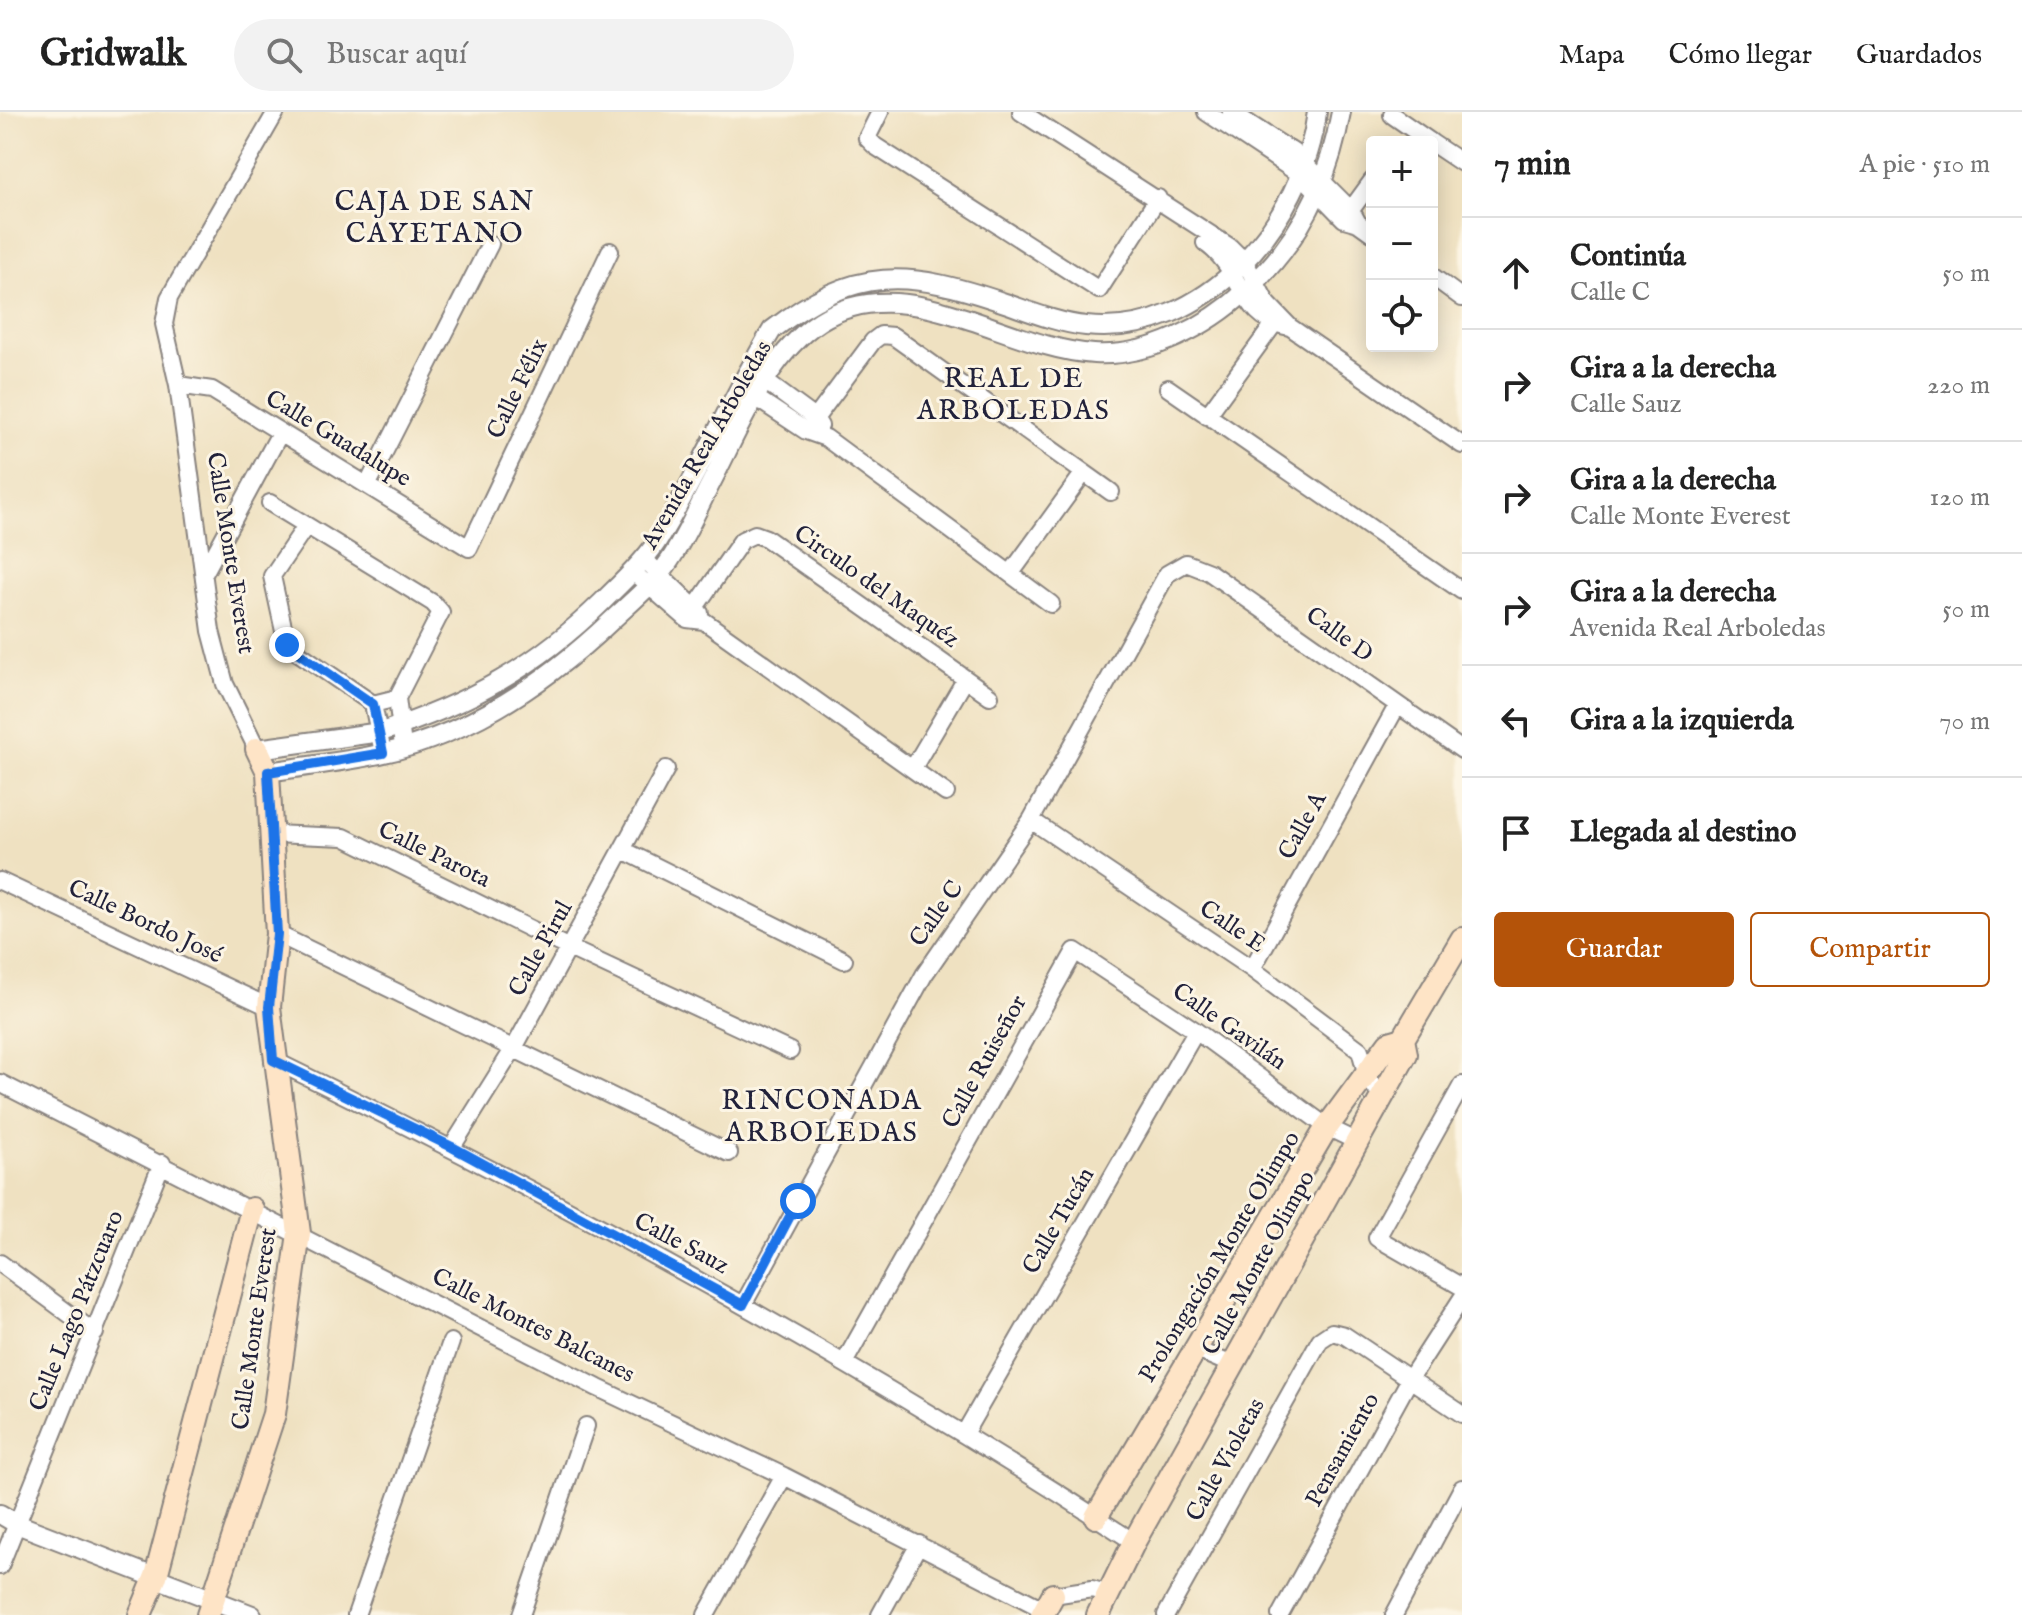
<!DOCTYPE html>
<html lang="es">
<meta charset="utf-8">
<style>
:root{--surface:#fff;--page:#f2f2f2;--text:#222;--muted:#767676;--line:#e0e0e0;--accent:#b45309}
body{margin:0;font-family:"IM FELL English",serif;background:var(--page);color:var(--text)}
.controls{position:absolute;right:24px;top:24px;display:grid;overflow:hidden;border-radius:8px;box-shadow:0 4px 20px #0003}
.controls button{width:72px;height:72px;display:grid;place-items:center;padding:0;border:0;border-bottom:2px solid var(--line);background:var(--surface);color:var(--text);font:40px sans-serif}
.stop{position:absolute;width:24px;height:24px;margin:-18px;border:6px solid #1a73e8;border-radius:50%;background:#fff}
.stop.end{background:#1a73e8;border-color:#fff;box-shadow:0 2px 8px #0008}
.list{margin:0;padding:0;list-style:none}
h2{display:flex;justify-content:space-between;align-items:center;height:104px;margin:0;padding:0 32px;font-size:34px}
h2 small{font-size:26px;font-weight:400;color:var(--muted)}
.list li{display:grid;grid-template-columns:52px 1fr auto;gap:24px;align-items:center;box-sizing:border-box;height:112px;padding:0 32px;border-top:2px solid var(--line)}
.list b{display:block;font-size:30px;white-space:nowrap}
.list p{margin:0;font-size:26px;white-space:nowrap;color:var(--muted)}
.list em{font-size:26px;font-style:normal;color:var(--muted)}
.actions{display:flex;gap:16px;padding:24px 32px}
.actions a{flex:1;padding:18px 0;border:2px solid var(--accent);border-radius:8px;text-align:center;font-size:28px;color:var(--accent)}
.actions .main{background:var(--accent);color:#fff}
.icon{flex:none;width:44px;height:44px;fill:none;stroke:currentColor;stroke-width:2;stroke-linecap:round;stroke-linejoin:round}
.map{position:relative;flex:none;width:1462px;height:1503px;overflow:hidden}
header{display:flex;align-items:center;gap:48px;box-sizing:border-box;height:112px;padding:0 40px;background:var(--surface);border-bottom:2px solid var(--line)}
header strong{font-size:38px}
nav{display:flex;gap:44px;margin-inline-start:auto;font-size:28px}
.search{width:560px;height:72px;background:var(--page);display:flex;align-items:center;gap:20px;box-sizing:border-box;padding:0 28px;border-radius:44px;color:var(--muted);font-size:30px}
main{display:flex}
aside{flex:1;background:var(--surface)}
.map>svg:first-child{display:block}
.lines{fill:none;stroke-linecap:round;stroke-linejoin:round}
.minor-casing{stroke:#88827e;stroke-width:20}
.tertiary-casing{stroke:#88827e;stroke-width:22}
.secondary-casing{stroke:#88827e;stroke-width:26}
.minor{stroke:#fff;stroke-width:16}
.tertiary{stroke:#fff;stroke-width:18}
.secondary{stroke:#fee4c6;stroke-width:22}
.route{stroke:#1a73e8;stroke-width:10}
.labels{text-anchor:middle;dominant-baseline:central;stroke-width:6;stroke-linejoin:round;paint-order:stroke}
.street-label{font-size:24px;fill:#22223b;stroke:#fcf5e5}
.quarter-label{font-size:28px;letter-spacing:2px;fill:#22223b;stroke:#fcf5e5}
</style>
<header>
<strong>Gridwalk</strong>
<div class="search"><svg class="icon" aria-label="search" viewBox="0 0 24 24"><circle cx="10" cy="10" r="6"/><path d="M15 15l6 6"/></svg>Buscar aquí</div>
<nav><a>Mapa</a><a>Cómo llegar</a><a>Guardados</a></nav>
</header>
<main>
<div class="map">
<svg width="1462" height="1503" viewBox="0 0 1462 1503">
<rect width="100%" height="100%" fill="#fcf5e5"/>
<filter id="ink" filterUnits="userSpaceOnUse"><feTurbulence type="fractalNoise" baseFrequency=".0125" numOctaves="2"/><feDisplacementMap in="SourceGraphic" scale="16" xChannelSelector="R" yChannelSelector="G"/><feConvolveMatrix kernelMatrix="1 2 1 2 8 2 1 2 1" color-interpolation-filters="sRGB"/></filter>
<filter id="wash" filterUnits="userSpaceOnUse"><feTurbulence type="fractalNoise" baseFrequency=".006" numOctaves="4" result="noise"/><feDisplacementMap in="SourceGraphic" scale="32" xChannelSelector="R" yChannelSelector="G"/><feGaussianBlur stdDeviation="1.8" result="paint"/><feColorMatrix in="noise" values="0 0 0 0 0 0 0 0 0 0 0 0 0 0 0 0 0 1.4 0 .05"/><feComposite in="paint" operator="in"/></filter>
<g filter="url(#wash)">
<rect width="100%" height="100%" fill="#efe1c1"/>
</g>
<g filter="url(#ink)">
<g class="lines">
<!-- minor casing -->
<g class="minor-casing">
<path id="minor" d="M880,0L867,26L875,34L1099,178L1158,86
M1021,0L1230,135L1245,150L1266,190L1290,215L1462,333
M1206,0L1302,64L1344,107L1358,111L1372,121
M1231,0L1293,40L1351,98L1358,111
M1392,3L1431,30
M1432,31L1462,51
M1345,106L1372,69
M1205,131C1243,157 1240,208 1290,215
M1432,164L1462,186
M754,261L815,306L820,314
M178,273L212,278L469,436L610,139
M1168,276L1462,479
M744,278L806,319L826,326L1051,492
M1207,304L1279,205
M806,319L873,229L881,223L893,224L1111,380
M368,372L490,132
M270,391L433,491L441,500L397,586L403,634
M306,414L272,464L287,533L373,592L397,586
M644,447L700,501
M205,460L280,321
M633,460L687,507L704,509L946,681
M1011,461L1083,362
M687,507L742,428L755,422L766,426L990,584
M373,592L383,641
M257,637L225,572L211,519L178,273L164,212L169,186L276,0
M913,656L965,568
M1031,708L1252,857L1360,938L1367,964L1381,984
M272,722L344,725L569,836L790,939
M623,738L844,848
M0,769L269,895
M277,822L729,1041
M1252,857L1397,594
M273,948C569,1092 859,1250 1134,1430
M0,971L598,1276L784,1364L1045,1498
M1462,973L1377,1126L1462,1175
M452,1035L514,936L666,657
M0,1151L95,1221
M743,1193L924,863L1031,708L1167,462L1186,451L1209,460L1462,638
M1195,1237L1232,1253
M844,1251L1075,839L1196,919L1327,1015L1356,1029
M964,1322L1196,919
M0,1454L162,1051
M1053,1483L1092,1477L1109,1482
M356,1503L451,1230
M521,1503L586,1314
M706,1503L784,1364
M880,1503L919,1432
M1166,1503L1320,1228L1332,1220L1344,1223L1462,1302
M1280,1503L1411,1265L1462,1186
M1394,1503L1462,1376"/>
</g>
<!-- tertiary casing -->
<g class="tertiary-casing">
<path id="tertiary" d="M257,637L381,620C469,592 537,554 603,489C621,471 641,453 656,431C699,363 730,287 772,218C856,153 908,158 1005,191C1031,200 1058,211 1086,214C1204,227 1304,109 1317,0
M268,660C305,654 343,650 380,642C468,623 547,570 611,509C631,490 655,471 670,448C686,424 697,398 710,373C739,318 766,244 820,209C906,155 1006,237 1094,242C1150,245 1207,215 1247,178C1300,130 1329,70 1341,0
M0,1402L17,1412L252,1503"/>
</g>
<!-- secondary casing -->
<g class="secondary-casing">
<path id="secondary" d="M1096,1405L1327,1015L1389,931L1403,927
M140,1503L156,1464L252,1097
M208,1503L274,1302L299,1121L269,895L277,822L268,660L257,637
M1042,1503L1053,1483
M1098,1503L1134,1430L1406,942L1403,927L1462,827"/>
</g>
<!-- minor -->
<use href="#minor" class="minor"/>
<!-- tertiary -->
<use href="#tertiary" class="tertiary"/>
<!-- secondary -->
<use href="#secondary" class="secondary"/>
</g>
</g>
<g class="lines" filter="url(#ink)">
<!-- route -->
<path class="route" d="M287,533L373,592L383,641L268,660L277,822L269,895L273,948L452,1035L743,1193L798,1089"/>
</g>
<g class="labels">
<!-- street labels -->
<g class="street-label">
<text transform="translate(518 277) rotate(-64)">Calle Félix</text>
<text transform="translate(338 327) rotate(31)">Calle Guadalupe</text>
<text transform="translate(707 333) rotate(-60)">Avenida Real Arboledas</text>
<text transform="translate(230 441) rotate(81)">Calle Monte Everest</text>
<text transform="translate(876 475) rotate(35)">Circulo del Maquéz</text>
<text transform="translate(1339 523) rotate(36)">Calle D</text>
<text transform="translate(1303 714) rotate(-61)">Calle A</text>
<text transform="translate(434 743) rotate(26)">Calle Parota</text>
<text transform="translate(937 802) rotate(-55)">Calle C</text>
<text transform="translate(145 810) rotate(25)">Calle Bordo José</text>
<text transform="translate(1232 815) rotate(34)">Calle E</text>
<text transform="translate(541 837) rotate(-61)">Calle Pirul</text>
<text transform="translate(1229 915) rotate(35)">Calle Gavilán</text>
<text transform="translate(985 950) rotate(-61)">Calle Ruiseñor</text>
<text transform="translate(1059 1109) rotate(-60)">Calle Tucán</text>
<text transform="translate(681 1132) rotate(28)">Calle Sauz</text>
<text transform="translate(1220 1145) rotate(-59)">Prolongación Monte Olimpo</text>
<text transform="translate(1259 1151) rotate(-61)">Calle Monte Olimpo</text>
<text transform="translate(77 1199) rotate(-68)">Calle Lago Pátzcuaro</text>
<text transform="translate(533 1214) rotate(27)">Calle Montes Balcanes</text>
<text transform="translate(255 1217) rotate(-82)">Calle Monte Everest</text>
<text transform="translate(1343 1338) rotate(-61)">Pensamiento</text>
<text transform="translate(1226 1348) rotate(-61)">Calle Violetas</text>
</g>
<!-- quarter labels -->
<g class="quarter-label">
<text x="435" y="90">CAJA DE SAN<tspan x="435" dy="32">CAYETANO</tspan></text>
<text x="1014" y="267">REAL DE<tspan x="1014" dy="32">ARBOLEDAS</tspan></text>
<text x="822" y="989">RINCONADA<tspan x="822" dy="32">ARBOLEDAS</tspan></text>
</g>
</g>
</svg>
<div class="controls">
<button>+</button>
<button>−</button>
<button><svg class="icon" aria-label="locate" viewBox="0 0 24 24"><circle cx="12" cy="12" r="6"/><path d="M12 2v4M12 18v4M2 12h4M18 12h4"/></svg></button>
</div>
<div class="stop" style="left:798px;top:1089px"></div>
<div class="stop end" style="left:287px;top:533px"></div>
</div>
<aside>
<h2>7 min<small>A pie · 510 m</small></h2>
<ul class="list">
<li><svg class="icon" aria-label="ahead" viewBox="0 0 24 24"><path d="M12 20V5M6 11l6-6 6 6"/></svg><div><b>Continúa</b><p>Calle C</p></div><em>50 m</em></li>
<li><svg class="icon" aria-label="right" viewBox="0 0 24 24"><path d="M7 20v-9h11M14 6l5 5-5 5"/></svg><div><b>Gira a la derecha</b><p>Calle Sauz</p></div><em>220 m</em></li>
<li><svg class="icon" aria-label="right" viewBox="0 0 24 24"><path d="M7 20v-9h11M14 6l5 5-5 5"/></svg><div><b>Gira a la derecha</b><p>Calle Monte Everest</p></div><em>120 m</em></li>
<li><svg class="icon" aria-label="right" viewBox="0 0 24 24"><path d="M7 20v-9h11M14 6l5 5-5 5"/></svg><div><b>Gira a la derecha</b><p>Avenida Real Arboledas</p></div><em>50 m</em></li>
<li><svg class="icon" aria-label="left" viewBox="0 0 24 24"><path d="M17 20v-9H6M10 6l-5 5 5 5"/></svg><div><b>Gira a la izquierda</b></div><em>70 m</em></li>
<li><svg class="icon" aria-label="arrive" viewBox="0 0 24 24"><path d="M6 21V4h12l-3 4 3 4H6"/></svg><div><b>Llegada al destino</b></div></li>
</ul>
<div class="actions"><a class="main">Guardar</a><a>Compartir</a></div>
</aside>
</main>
